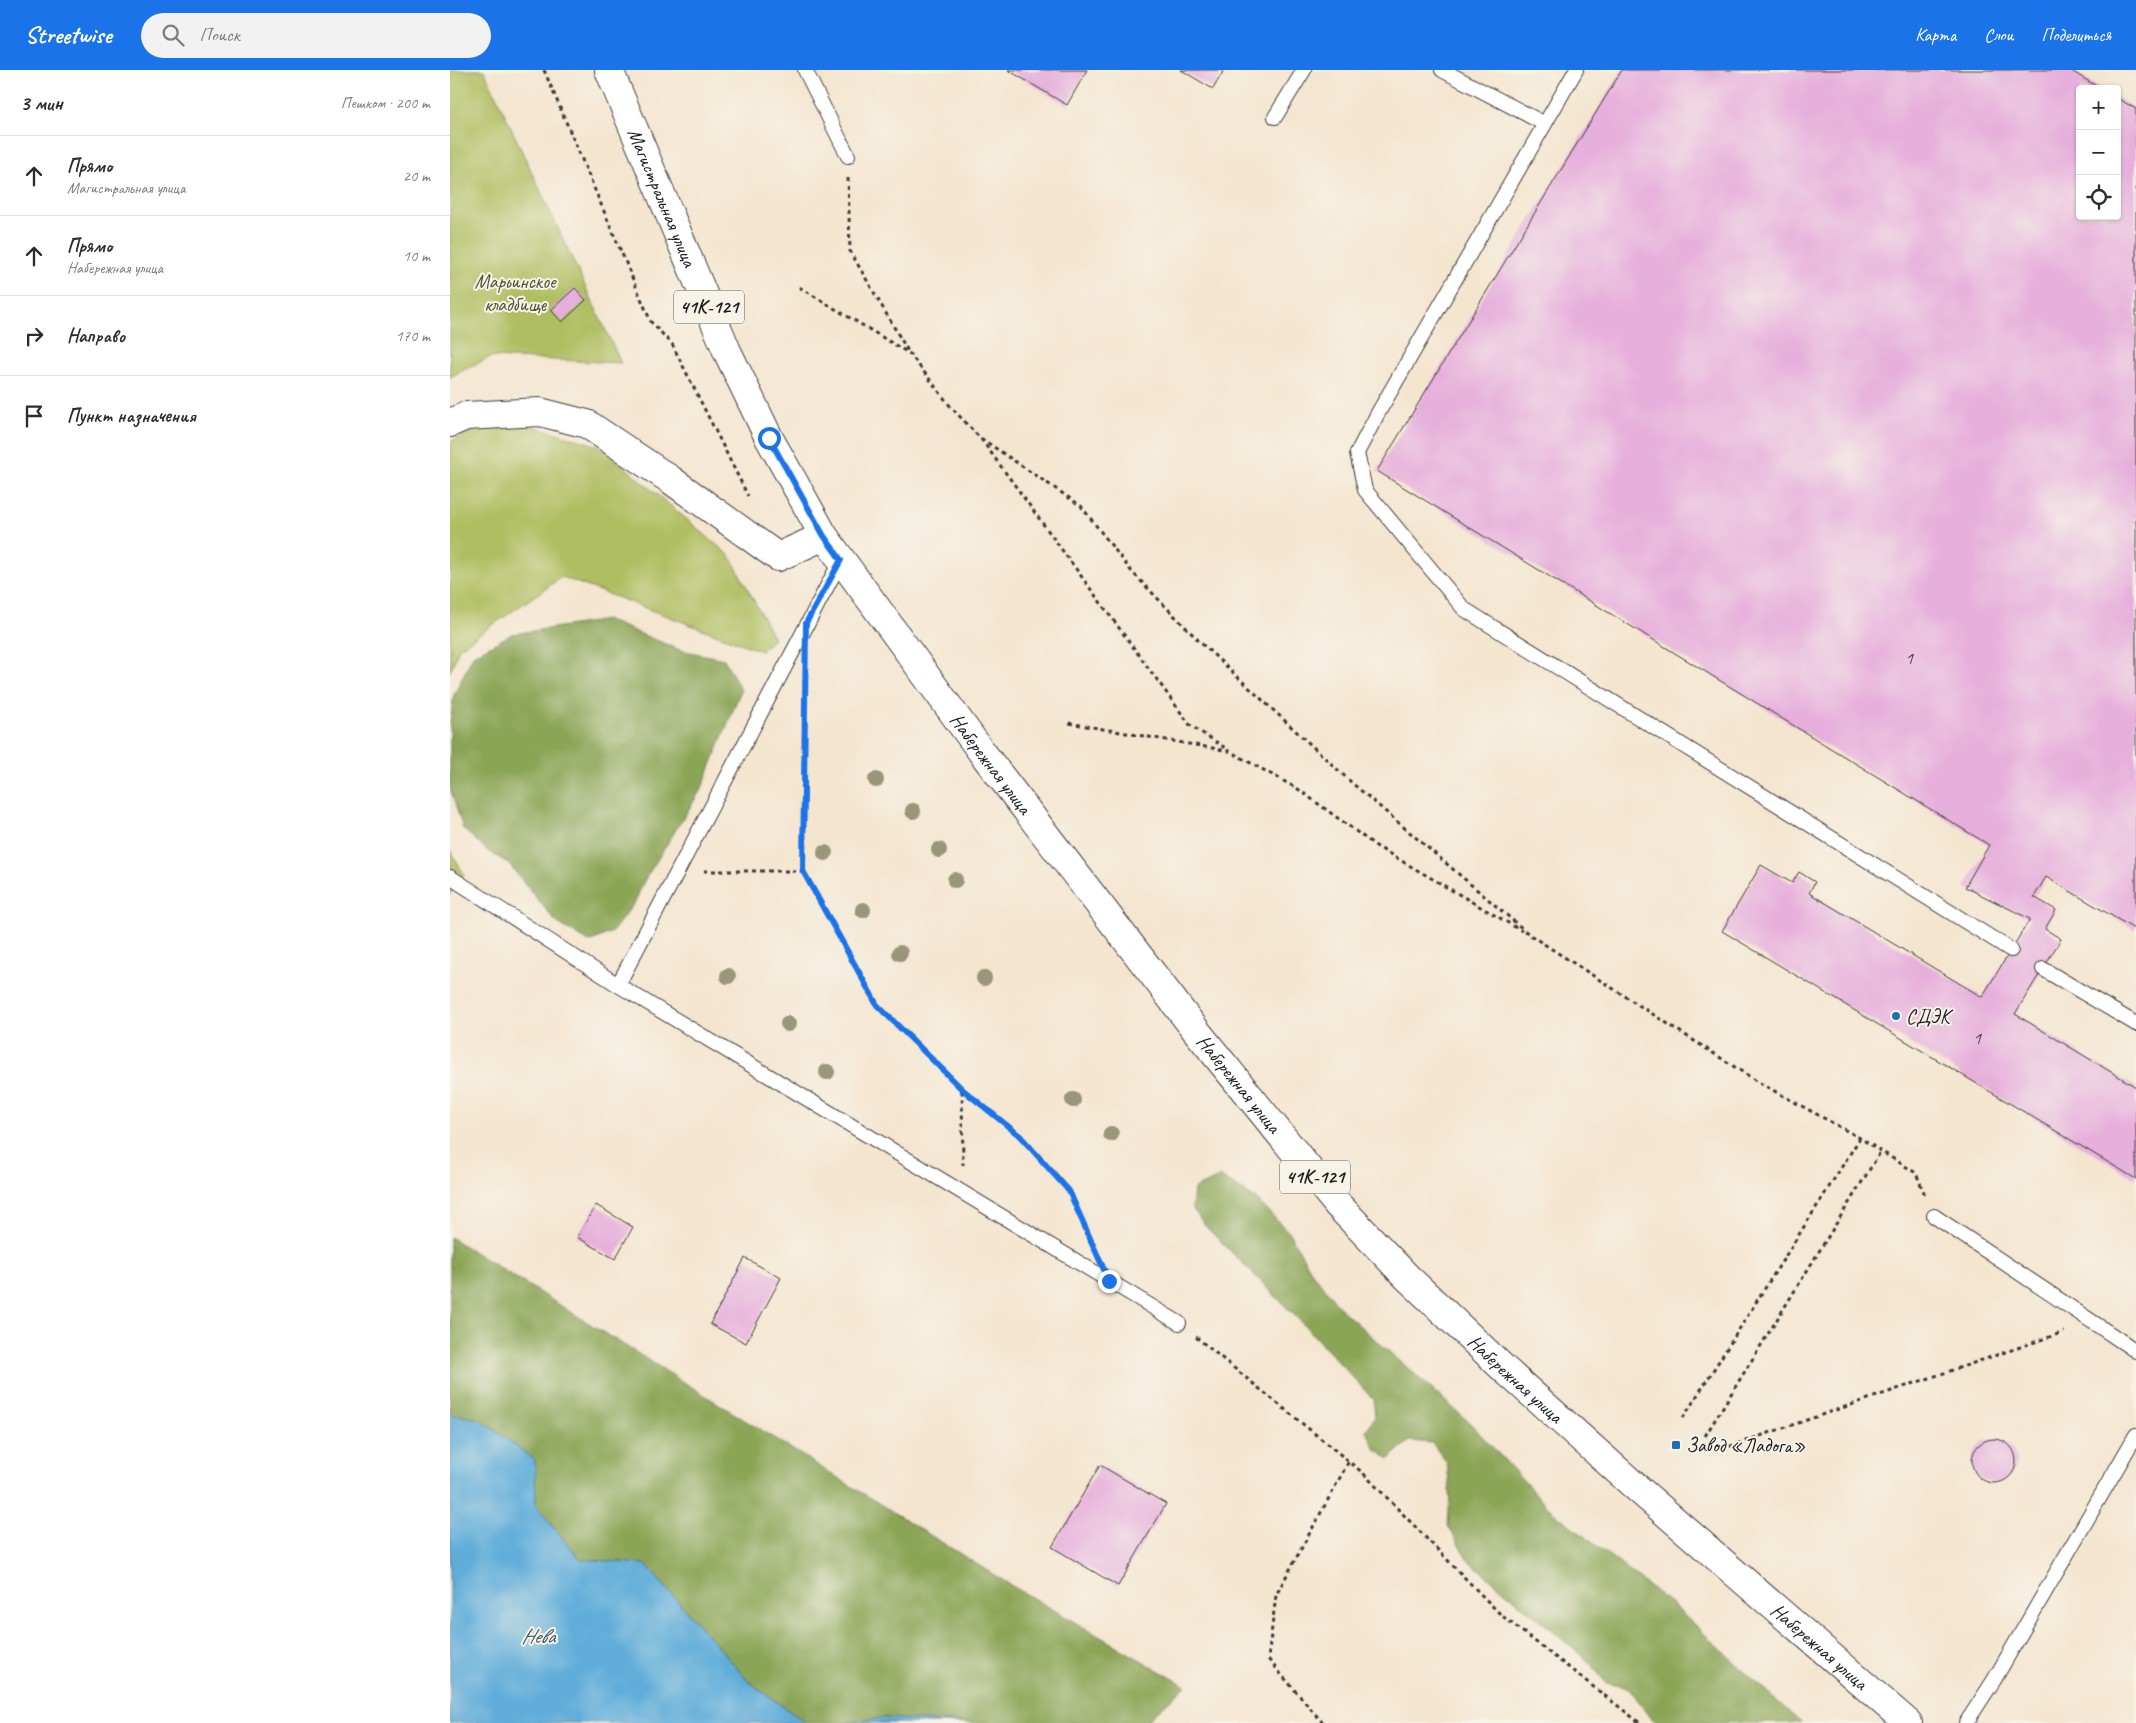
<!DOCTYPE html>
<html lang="ru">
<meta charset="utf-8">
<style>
:root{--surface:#fff;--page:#f2f2f3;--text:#2b2b33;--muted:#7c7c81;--line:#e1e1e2;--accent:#1a73e8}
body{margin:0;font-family:Caveat,sans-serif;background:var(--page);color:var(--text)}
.controls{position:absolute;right:15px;top:15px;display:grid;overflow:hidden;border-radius:5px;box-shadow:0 1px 4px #0004}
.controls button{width:45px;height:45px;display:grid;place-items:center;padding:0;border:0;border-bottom:1px solid var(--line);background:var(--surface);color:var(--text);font:25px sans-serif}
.stop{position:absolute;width:15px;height:15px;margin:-11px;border:4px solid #1a73e8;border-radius:50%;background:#fff}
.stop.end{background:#1a73e8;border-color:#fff;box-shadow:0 1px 5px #0008}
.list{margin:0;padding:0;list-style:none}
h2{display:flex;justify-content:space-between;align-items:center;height:65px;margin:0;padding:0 20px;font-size:21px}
h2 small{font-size:16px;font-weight:400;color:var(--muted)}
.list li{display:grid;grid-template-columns:32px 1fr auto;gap:15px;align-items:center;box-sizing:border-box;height:80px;padding:0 20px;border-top:1px solid var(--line)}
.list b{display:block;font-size:19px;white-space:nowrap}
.list p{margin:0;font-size:16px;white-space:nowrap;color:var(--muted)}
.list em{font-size:16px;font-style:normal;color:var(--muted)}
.icon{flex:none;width:28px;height:28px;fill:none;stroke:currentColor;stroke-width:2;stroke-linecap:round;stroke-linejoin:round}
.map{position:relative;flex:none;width:1686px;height:1653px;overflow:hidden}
header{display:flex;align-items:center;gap:30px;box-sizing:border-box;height:70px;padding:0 25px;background:var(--accent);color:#fff}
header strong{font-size:24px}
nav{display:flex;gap:28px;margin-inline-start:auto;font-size:18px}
.search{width:350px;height:45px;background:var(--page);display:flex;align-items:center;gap:12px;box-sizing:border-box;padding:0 18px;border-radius:28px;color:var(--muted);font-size:19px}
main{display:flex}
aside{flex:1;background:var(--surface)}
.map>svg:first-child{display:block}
.green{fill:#afbe60;stroke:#666d3e}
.forest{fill:#8ba556;stroke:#546039}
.water{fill:#61adda;stroke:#3e647b}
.building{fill:#e6afdc}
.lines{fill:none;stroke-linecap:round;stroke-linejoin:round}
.service-casing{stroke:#3c3a37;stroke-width:16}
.minor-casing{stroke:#3c3a37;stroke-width:30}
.primary-casing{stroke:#3c3a37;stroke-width:30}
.path{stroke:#3c3a37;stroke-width:3;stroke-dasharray:4 4;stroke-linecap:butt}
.service{stroke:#fff;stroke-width:14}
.minor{stroke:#fff;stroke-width:28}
.primary{stroke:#fff;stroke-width:28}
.tree{fill:#99967a}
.route{stroke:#1a73e8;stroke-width:6}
.poi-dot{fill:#1f6fb2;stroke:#f7f3e8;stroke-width:2}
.labels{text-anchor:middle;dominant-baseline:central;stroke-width:4;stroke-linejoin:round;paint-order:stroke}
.number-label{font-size:18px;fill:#4e414c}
.shield{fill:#f7f3e8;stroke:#5e5c59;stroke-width:1}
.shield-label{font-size:19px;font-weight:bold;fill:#1c1c1c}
.street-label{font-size:20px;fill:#1c1c1c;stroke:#f7f3e8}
.park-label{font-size:20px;fill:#4f5534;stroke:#f7f3e8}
.poi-label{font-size:20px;fill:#1c1c1c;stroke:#f7f3e8;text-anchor:start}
.water-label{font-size:21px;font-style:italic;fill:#385668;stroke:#f7f3e8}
</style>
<header>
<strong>Streetwise</strong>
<div class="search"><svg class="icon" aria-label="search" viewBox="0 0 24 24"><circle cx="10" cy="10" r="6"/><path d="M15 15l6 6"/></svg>Поиск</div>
<nav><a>Карта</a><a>Слои</a><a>Поделиться</a></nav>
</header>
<main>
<aside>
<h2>3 мин<small>Пешком · 200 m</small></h2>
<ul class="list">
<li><svg class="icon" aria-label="ahead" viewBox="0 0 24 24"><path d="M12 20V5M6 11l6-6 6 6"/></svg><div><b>Прямо</b><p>Магистральная улица</p></div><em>20 m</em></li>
<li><svg class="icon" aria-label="ahead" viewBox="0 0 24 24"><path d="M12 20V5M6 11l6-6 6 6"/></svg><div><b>Прямо</b><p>Набережная улица</p></div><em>10 m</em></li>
<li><svg class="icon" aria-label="right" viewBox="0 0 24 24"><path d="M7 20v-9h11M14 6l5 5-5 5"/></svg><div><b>Направо</b></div><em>170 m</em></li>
<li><svg class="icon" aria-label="arrive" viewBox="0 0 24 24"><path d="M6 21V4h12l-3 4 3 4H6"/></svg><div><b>Пункт назначения</b></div></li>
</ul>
</aside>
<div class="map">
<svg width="1686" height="1653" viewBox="0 0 1686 1653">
<rect width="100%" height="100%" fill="#f7f3e8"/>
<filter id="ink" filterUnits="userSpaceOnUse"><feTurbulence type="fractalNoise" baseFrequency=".02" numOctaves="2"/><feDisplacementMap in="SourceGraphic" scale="10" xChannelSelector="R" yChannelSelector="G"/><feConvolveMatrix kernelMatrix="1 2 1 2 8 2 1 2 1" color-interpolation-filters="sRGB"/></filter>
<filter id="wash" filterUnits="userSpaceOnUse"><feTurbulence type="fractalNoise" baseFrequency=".0096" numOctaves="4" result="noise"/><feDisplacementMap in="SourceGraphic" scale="20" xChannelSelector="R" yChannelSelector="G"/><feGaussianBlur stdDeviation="1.12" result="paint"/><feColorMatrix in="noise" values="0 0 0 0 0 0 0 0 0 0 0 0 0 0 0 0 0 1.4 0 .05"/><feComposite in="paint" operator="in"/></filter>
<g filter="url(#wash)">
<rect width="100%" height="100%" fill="#f4e5cf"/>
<!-- green -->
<path class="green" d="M0,0H34L171,293L41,287L0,307Z
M52,347L150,376L280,486L324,568L311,581L112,507L9,578L0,602V372Z
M0,781L14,804L0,824Z"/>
<!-- forest -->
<path class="forest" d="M157,550L230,580L274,589L291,620L252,718L194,811L185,832L162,862L139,872L106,852L58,793L39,782L13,759L0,718V654L4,625L23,585L62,564Z
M771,1107L806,1129L838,1161L863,1204L893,1241L1019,1352L1101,1440L1225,1537L1351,1653H1209L1201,1648L1179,1618L1156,1613L1138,1591L1018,1490L998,1456L1000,1422L997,1393L982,1373L960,1371L939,1389L926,1380L916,1360L925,1347L923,1329L852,1253L757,1158L742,1138L744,1119Z
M0,1167L562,1516L736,1616L694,1653H513L434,1648L392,1653H356L299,1612L195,1494L130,1489L86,1436L85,1390L29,1349L0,1344Z"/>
<!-- water -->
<path class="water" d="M0,1344L29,1349L85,1390L86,1436L130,1489L195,1494L299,1612L356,1653H0Z
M434,1648L513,1653H392Z"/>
<g id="blocks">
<!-- building -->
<path class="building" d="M558,0H637L617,35Z
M731,0H774L763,19Z
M1172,0H1620L1651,19H1630V146H1667V28L1686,39V860L1596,807L1584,827L1606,840L1595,859L1611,869L1565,944L1686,1017V1109L1272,861L1311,795L1342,813L1349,802L1365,812L1359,823L1532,927L1580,849L1515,817L1539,775L927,401Z
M125,218L136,230L112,252L101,240Z
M146,1135L183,1157L165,1189L127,1167Z
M295,1188L331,1208L296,1273L260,1254Z
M1522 1391a22 22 0 1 1 44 0a22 22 0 1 1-44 0Z
M650,1395L716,1434L668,1516L602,1477Z"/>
</g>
</g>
<g filter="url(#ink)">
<use href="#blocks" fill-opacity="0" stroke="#3c3a37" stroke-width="1"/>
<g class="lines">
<!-- service casing -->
<g class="service-casing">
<path id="service" d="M355,0L398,86
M992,0L1095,54
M1126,0L928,343L907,383L915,420L1014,539L1561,880
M825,47L854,0
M0,807L168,915L729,1253
M1593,899L1686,954
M168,915L391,490
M1484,1146L1686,1281
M1516,1653L1544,1610L1686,1365"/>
</g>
<!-- minor casing -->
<g class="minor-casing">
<path id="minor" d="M0,353L16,346L90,342L137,354L221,410L328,487L374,466"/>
</g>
<!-- primary casing -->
<g class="primary-casing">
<g id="primary">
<path id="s1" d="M159,0L277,281L319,368L374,466L531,681L748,963L887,1134L956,1206L1053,1298L1187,1418L1458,1653"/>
</g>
</g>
<!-- path -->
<path class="path" d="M94,0L201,252L222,274L298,426
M398,108L400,181L459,283
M349,217L460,284L501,337L529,367L631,436L682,502L752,574L902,713L1080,865L1308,1012L1410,1068
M531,369L740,655L777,679
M355,611L353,801L427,935L512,1019L513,1095
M619,653L779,681L848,719L926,776L1072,861
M254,801H353
M512,1019L571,1066L619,1121L641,1172
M746,1267L913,1403L1051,1545L1190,1653
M1233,1348L1410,1068L1466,1103L1475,1125
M1255,1366L1431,1081
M1272,1379L1614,1262
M873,1653L818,1589L826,1525L899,1391"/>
<!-- service -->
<use href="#service" class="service"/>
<!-- minor -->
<use href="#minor" class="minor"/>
<!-- primary -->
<use href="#primary" class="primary"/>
</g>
<!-- trees -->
<g class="tree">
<circle cx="426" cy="710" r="8"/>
<circle cx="463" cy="741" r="8"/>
<circle cx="489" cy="780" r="8"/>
<circle cx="375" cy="783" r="8"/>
<circle cx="505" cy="810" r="8"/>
<circle cx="413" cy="840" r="8"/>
<circle cx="450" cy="883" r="8"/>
<circle cx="278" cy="906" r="8"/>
<circle cx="534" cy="908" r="8"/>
<circle cx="338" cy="954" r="8"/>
<circle cx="377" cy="1002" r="8"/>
<circle cx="623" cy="1030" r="8"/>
<circle cx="661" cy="1064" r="8"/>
</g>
</g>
<g class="lines" filter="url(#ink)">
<!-- route -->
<path class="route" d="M319,368L374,466L391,490L356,553L353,801L427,935L512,1019L570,1066L619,1121L659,1211"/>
</g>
<!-- markers -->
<g class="poi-dot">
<circle cx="1446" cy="946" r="5"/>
<rect x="1221" y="1370" width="10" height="10" rx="2.5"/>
</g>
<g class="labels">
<!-- number labels -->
<g class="number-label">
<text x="1459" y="588">1</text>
<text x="1527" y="968">1</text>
</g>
<!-- shield labels -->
<g class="shield">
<rect x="224" y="220.5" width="70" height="33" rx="4"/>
<rect x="830" y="1090.5" width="70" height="33" rx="4"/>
</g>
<g class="shield-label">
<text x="259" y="237">41К-121</text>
<text x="865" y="1107">41К-121</text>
</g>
<!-- street labels -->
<g class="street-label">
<text stroke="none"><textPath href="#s1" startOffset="138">Магистральная улица</textPath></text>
<text stroke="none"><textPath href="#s1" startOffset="796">Набережная улица</textPath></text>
<text stroke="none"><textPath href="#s1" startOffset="1201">Набережная улица</textPath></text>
<text stroke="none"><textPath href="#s1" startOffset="1606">Набережная улица</textPath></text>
<text stroke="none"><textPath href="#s1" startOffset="2011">Набережная улица</textPath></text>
</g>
<!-- park labels -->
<g class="park-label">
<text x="65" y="211">Марьинское<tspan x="65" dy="23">кладбище</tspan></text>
</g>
<!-- poi labels -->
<g class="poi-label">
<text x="1456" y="946">СДЭК</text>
<text x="1236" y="1375">Завод «Ладога»</text>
</g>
<!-- water labels -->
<g class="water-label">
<text x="88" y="1566">Нева</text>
</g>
</g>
</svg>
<div class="controls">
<button>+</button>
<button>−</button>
<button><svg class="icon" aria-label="locate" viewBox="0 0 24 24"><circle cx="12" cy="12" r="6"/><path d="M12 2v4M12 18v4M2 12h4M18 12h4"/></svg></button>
</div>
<div class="stop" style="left:319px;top:368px"></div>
<div class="stop end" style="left:659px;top:1211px"></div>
</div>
</main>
